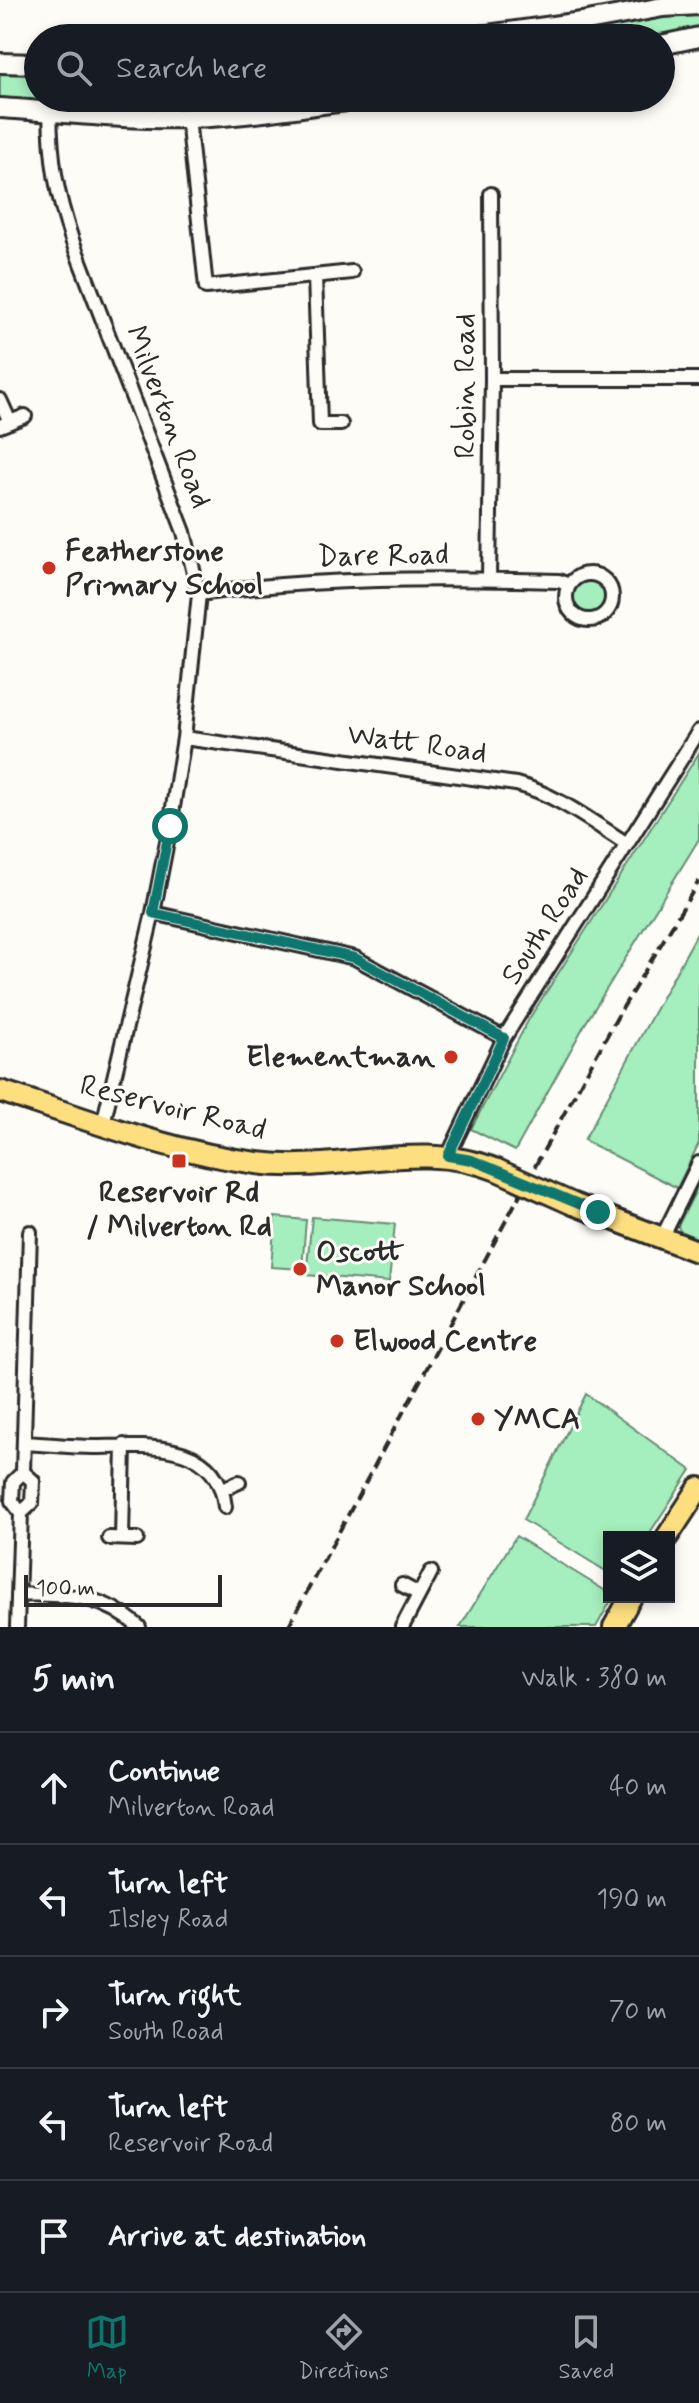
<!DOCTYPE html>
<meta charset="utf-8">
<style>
:root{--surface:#171b24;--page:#20242c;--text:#f1f3f6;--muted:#9ea1a6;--line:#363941;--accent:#0f766e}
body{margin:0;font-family:Mynerve,sans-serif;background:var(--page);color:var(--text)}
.controls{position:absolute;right:24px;bottom:24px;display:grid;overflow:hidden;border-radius:0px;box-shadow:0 4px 12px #0003}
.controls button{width:72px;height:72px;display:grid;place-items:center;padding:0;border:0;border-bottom:2px solid var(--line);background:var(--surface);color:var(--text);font:40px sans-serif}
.scale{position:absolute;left:24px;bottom:20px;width:198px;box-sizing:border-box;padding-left:8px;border:4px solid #2b2b2b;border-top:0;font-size:22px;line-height:28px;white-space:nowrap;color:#2b2b2b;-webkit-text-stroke:6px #fdfcf7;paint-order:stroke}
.stop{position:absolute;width:24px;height:24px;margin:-18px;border:6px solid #0f766e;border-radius:50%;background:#fff}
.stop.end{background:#0f766e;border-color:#fff;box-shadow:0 2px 8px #0008}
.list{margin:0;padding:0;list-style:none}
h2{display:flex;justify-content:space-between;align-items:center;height:104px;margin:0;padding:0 32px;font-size:34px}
h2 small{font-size:26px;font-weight:400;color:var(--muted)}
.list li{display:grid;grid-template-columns:52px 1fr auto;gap:24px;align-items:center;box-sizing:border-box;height:112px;padding:0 32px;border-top:2px solid var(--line)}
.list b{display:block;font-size:30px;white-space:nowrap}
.list p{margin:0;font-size:26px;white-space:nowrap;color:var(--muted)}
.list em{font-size:26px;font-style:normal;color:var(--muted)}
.icon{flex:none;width:44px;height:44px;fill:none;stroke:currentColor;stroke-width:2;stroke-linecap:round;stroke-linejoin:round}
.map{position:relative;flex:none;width:699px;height:1627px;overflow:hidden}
.search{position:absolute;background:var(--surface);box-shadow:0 4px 12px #0003;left:24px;right:24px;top:24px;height:88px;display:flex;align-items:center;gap:20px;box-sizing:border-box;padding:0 28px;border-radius:44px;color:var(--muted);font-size:30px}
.sheet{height:664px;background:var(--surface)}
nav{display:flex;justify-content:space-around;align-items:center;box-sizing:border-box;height:112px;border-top:2px solid var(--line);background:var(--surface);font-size:22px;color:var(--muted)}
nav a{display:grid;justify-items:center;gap:4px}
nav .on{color:var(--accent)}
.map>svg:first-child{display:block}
.green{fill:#a5eebd;stroke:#688c74;stroke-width:2}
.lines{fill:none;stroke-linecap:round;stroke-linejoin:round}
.minor-casing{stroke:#2b2b2b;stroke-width:18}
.secondary-casing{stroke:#2b2b2b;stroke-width:24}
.primary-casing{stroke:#2b2b2b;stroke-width:26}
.minor{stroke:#fdfcf7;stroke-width:12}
.secondary{stroke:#fdfcf7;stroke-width:18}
.primary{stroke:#fddf80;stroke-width:20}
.rail{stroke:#2b2b2b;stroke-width:4;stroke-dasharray:12 6;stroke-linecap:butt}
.primary-bridge-casing{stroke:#2b2b2b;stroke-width:26;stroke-linecap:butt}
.primary-bridge{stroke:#fddf80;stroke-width:20}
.route{stroke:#0f766e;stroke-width:10}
.poi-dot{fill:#c8321e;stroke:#fdfcf7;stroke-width:3}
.labels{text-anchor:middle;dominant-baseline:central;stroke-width:6;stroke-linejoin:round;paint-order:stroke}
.street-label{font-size:30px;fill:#2b2b2b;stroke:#fdfcf7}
.poi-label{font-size:30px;font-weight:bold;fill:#2b2b2b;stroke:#fdfcf7;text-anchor:start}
</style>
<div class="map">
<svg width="699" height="1627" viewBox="0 0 699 1627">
<rect width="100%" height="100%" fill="#fdfcf7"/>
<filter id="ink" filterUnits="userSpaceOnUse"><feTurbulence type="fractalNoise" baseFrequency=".0125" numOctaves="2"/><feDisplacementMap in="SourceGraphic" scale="16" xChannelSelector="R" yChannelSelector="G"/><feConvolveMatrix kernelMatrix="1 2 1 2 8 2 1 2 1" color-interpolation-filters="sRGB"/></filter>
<g filter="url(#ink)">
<!-- green -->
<path class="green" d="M699,10V27L646,38H516Z
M0,68L38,69V98H227L226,109L158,112L0,103Z
M573 597a16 16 0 1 1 32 0a16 16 0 1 1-32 0Z
M699,753V839L585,1024L515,1151L471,1129L529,1019Z
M699,930V1143L677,1188L584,1140Z
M699,1184V1239L680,1231L678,1226Z
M275,1217L306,1220L302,1269L271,1267Z
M312,1217L395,1224L389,1282L306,1275Z
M586,1394L691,1470L647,1537H609V1573L523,1520Z
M516,1536L609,1593V1597H613L596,1627H460Z"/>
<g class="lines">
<!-- minor casing -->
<g class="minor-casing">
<path id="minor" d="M50,111C51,162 56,192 72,240L184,532L199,594L184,738L170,826L153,913L103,1124
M188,118L206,287L352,272
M315,276L320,424H341
M492,379H699
M0,400L10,422
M0,426L25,416
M566 597a23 23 0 1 1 46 0a23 23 0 1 1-46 0Z
M489,579L492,379L491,194
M199,594C317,577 440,578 559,581L569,585
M184,738L516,784C556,794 592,822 627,844
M153,913L355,958L504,1038
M448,1156L504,1038L699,731
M662,1238L699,1163
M24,1443C47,1444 70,1447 93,1447C144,1447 218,1438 225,1507
M223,1489L239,1482
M21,1513L32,1503L33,1481L23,1472
M109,1538L137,1539
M122,1538L124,1445
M402,1585L419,1594
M18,1594C68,1596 100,1592 139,1627
M17,1627L21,1513L12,1501L13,1482L23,1472L30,1232
M402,1627L431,1572"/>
</g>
<!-- secondary casing -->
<g class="secondary-casing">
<path id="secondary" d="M465,38L582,22L663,7L699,5
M661,45L699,37
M0,63L38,64
M0,108C63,112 127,120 190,118C249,116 308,106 367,98"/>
</g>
<!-- primary casing -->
<g class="primary-casing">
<path id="primary" d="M0,1091C84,1118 169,1152 257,1163C340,1174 418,1138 497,1170
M573,1204L699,1252
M667,1537L699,1488
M614,1627L631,1597"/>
</g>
<!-- minor -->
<use href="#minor" class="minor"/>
<!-- secondary -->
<use href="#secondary" class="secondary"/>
<!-- primary -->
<use href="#primary" class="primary"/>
<!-- rail -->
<path class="rail" d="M288,1627L539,1159L619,1014L699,881"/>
<!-- primary-bridge casing -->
<g class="primary-bridge-casing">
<path id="primary-bridge" d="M497,1170L573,1204"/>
</g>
<!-- primary-bridge -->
<use href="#primary-bridge" class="primary-bridge"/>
</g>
</g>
<g class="lines" filter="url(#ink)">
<!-- route -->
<path class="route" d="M170,826L153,913L355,958L504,1038L448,1156L472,1160L598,1212"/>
</g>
<!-- markers -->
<g class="poi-dot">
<circle cx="49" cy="568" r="8"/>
<circle cx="451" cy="1057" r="8"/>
<rect x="171" y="1153" width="16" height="16" rx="4"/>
<circle cx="300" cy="1269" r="8"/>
<circle cx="337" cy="1341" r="8"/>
<circle cx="478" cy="1419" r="8"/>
</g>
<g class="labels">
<!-- street labels -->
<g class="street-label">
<text transform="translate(465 386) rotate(-90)">Robin Road</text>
<text transform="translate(168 417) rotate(69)">Milverton Road</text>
<text transform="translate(383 556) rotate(-1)">Dare Road</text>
<text transform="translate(417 744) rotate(8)">Watt Road</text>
<text transform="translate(545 926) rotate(-57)">South Road</text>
<text transform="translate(173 1108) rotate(14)">Reservoir Road</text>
</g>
<!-- poi labels -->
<g class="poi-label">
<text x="65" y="551">Featherstone<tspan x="65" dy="34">Primary School</tspan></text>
<text x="435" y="1057" text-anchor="end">Elementman</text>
<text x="179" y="1192" text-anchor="middle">Reservoir Rd<tspan x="179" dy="34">/ Milverton Rd</tspan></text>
<text x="316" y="1252">Oscott<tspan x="316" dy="34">Manor School</tspan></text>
<text x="353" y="1341">Elwood Centre</text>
<text x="494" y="1419">YMCA</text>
</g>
</g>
</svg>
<div class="controls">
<button><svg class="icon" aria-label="layers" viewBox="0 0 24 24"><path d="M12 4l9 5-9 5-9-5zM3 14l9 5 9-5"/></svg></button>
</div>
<div class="scale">100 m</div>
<div class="stop" style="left:170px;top:826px"></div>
<div class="stop end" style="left:598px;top:1212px"></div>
<div class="search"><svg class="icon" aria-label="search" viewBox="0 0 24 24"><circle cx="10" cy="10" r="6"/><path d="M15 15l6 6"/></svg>Search here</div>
</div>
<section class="sheet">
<h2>5 min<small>Walk · 380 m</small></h2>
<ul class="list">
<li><svg class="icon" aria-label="ahead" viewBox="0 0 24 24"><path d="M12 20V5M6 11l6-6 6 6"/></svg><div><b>Continue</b><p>Milverton Road</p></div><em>40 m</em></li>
<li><svg class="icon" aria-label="left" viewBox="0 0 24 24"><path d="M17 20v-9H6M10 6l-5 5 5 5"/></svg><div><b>Turn left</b><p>Ilsley Road</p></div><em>190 m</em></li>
<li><svg class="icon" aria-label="right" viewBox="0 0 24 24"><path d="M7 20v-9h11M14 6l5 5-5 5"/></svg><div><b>Turn right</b><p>South Road</p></div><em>70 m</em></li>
<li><svg class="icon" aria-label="left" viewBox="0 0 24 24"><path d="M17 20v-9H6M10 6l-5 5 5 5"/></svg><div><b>Turn left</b><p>Reservoir Road</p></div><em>80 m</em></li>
<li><svg class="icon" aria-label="arrive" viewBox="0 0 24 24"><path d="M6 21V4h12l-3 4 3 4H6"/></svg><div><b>Arrive at destination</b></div></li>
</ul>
</section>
<nav>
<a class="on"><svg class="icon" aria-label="map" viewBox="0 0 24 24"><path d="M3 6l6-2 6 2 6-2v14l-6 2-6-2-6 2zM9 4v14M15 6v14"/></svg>Map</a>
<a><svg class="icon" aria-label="directions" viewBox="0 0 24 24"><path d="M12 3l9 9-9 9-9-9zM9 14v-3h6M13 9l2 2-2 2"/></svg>Directions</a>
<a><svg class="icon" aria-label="saved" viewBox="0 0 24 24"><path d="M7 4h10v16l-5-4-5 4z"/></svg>Saved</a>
</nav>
